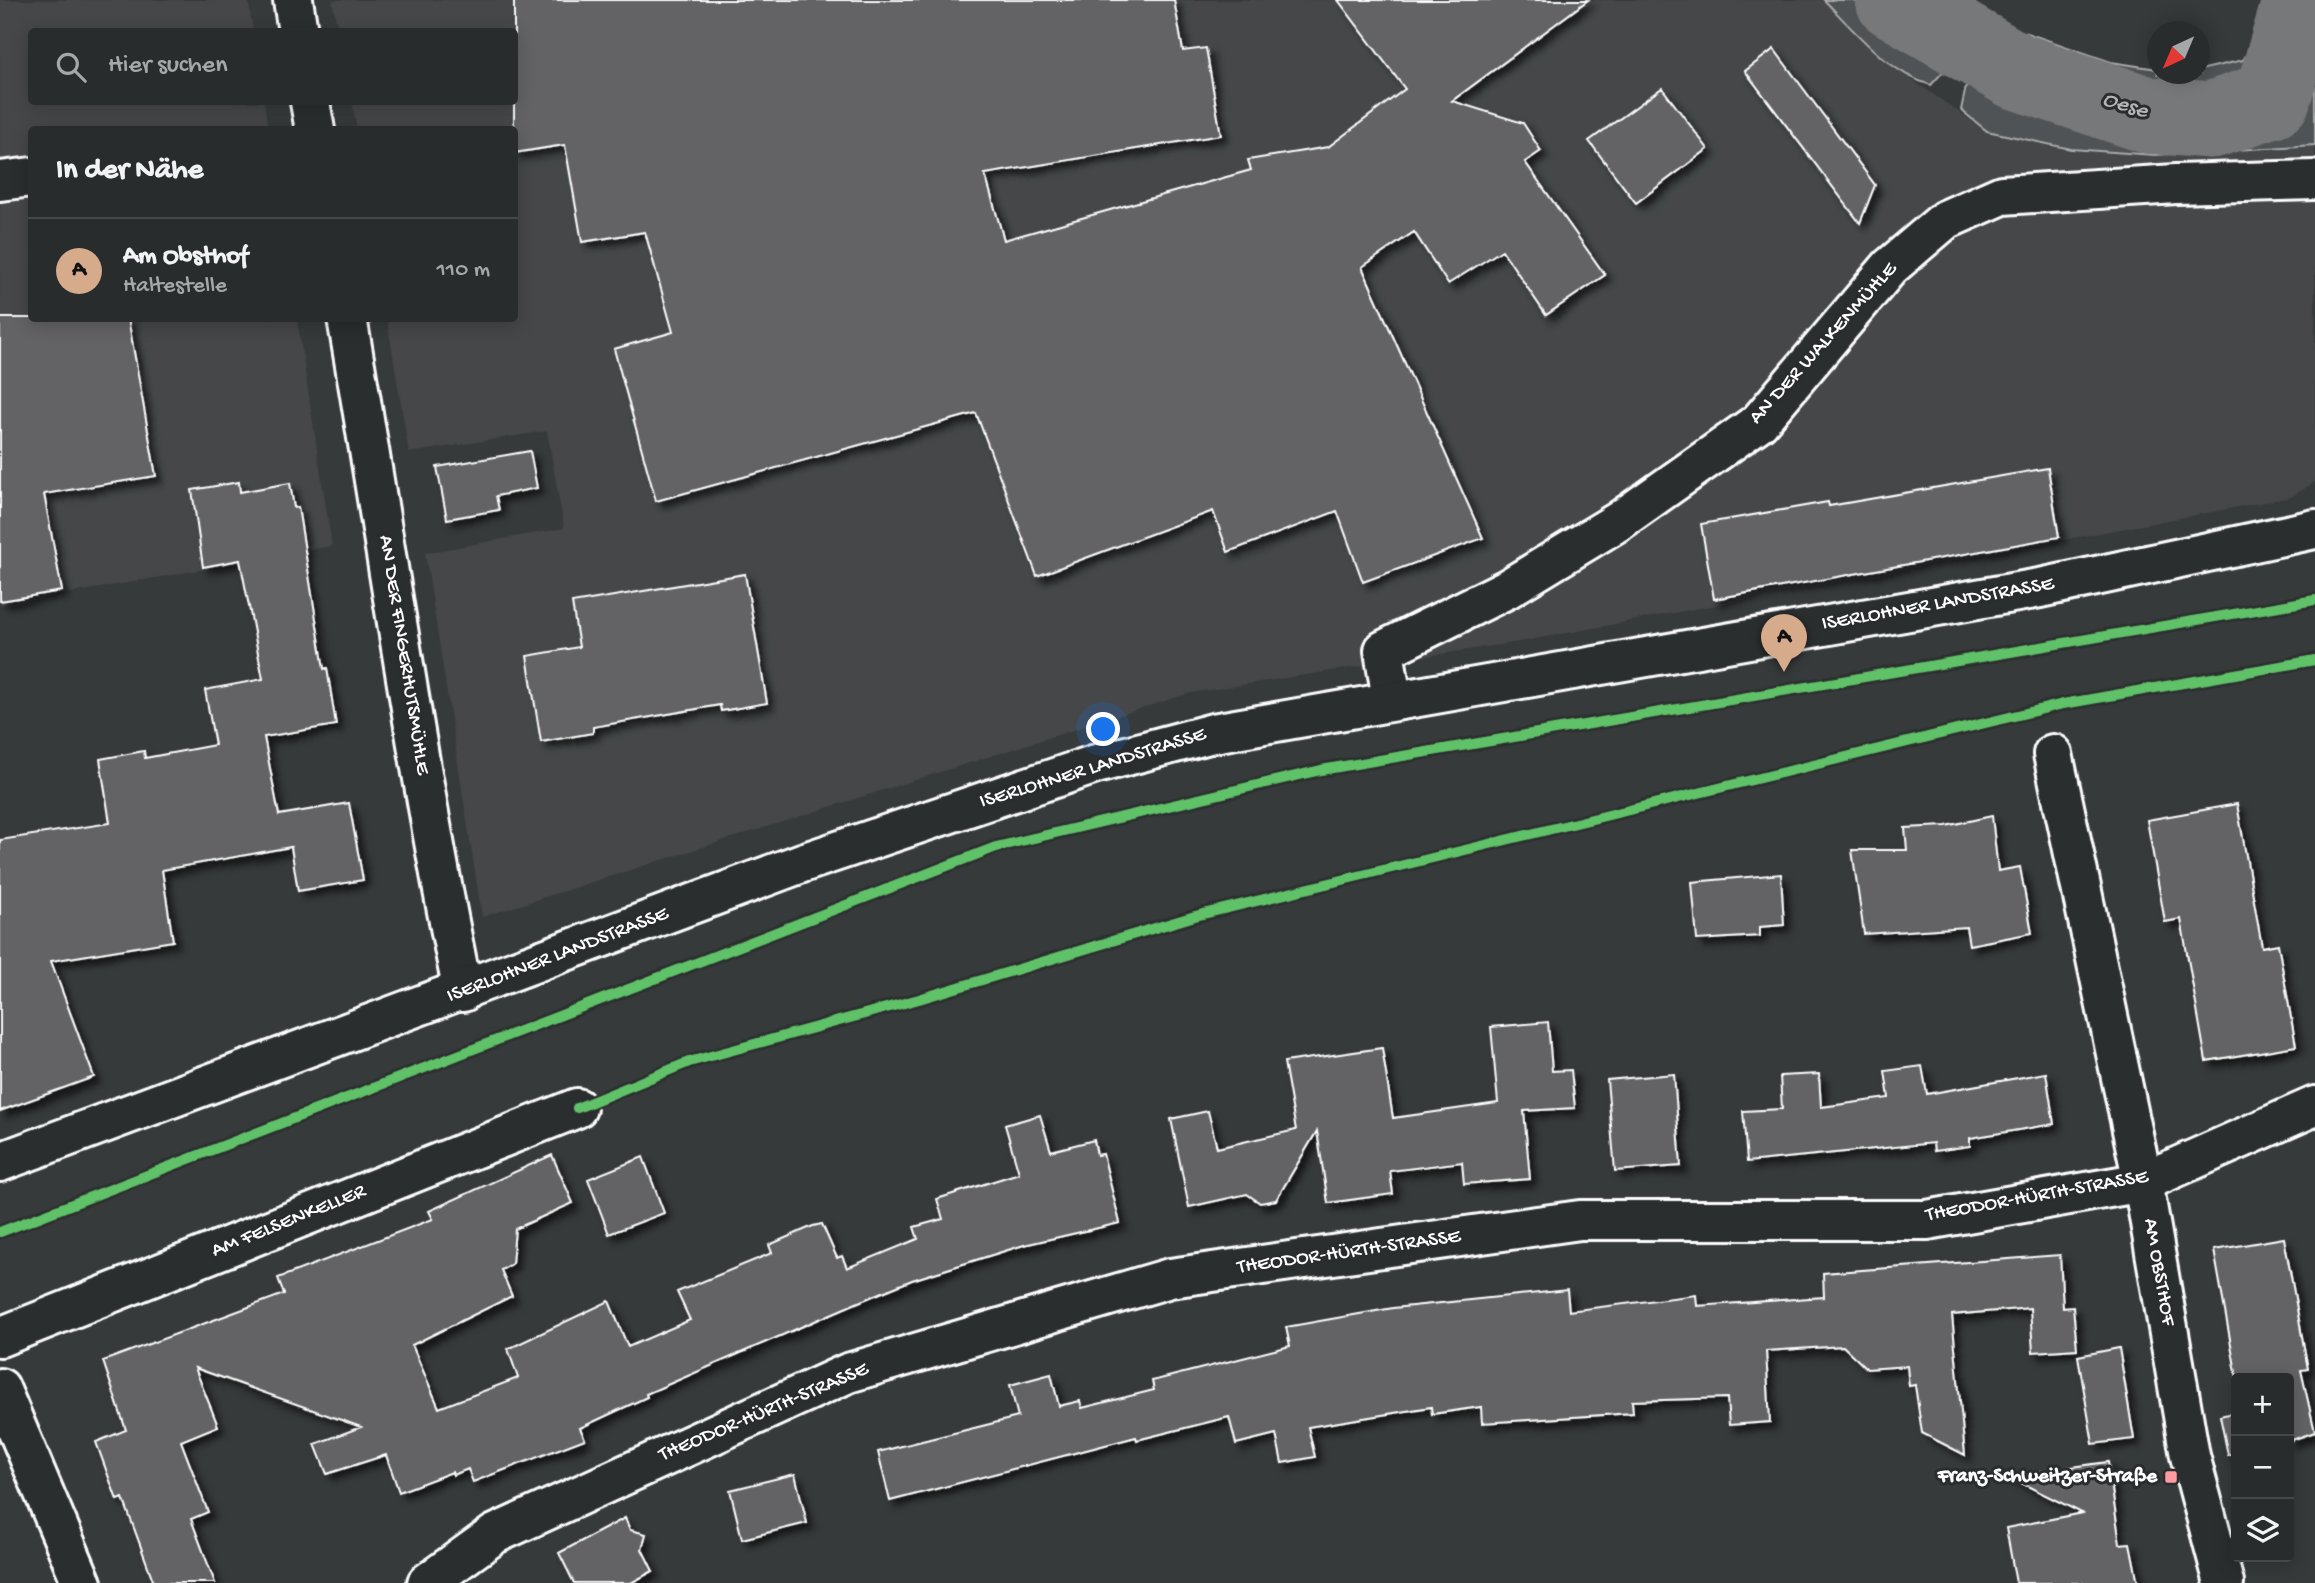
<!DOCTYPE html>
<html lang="de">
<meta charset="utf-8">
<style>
:root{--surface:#292c2c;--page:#313434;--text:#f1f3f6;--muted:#a5a7a9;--line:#454848;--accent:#d6ab8b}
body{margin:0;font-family:"Gochi Hand",sans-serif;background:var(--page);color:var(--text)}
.controls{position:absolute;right:21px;bottom:21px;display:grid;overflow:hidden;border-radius:7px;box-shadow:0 4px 18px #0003}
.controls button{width:63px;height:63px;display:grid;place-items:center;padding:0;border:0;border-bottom:2px solid var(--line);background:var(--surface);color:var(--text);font:35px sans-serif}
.compass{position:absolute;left:2147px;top:21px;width:63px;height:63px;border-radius:50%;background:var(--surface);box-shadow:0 4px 18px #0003;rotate:224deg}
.you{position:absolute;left:1104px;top:730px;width:24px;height:24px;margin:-18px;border:5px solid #fff;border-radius:50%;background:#1a73e8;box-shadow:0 0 0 10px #1a73e833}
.badge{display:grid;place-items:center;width:46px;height:46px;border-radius:50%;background:var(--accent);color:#111;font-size:23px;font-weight:700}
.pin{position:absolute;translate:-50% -58px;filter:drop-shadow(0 2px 4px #0008)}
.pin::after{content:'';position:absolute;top:37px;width:24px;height:21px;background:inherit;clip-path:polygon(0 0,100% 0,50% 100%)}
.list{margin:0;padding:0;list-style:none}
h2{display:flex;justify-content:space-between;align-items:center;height:91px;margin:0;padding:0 28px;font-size:30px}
h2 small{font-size:23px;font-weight:400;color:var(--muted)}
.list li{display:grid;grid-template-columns:46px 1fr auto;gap:21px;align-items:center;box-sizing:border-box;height:105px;padding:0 28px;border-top:2px solid var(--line)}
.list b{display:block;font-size:26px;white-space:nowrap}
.list p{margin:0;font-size:23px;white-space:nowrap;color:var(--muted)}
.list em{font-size:23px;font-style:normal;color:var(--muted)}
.icon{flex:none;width:38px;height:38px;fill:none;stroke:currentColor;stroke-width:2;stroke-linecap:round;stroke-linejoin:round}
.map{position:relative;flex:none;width:2315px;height:1583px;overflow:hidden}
.search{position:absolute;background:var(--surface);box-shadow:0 4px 18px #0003;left:28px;top:28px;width:490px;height:77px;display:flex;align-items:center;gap:18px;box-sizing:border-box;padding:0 24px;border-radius:7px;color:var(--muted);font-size:26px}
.panel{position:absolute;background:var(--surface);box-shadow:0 4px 18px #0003;left:28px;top:126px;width:490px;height:196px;border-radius:7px}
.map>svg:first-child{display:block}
.built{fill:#444748}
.green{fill:#505354;stroke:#a8a9aa;stroke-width:2}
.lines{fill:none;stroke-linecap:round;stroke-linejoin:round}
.river{stroke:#767879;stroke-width:77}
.building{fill:#636465;stroke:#fff;stroke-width:2;filter:url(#shadow)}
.minor-casing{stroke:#fff;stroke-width:44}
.major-casing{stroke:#fff;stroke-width:44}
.minor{stroke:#2a2d2e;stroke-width:38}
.major{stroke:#2a2d2e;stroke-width:38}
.cycleway-casing{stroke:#2a2d2e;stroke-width:15}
.cycleway{stroke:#61c268;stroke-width:10}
.poi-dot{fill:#ff9aa2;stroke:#2a2d2e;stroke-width:2.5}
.labels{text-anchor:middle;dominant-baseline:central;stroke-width:6;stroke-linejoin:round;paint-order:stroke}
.street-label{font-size:21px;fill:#fff;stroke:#2a2d2e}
.poi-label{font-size:21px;font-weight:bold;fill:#fff;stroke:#2a2d2e;text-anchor:end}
.water-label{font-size:23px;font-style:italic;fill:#b4b5b5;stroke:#2a2d2e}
</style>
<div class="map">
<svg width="2315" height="1583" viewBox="0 0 2315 1583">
<defs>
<filter id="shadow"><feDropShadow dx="6" dy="6" stdDeviation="3.5" flood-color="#0009"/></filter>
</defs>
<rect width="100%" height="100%" fill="#373a3b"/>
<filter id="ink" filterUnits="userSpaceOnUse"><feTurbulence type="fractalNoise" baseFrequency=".0143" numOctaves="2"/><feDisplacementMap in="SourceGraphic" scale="14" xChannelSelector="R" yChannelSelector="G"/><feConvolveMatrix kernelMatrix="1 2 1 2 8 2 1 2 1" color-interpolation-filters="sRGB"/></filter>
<g filter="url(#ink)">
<!-- built -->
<path class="built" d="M0,0H248L253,31L32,32V102H264L268,129L32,130V318L297,319L332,546L0,606Z
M332,0H1824L1868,45L1912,80L1987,131L2071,149L2155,155L2315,145V482L2291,497L1525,641L1190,693L482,917L425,553L564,528L547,431L409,453L387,319L514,318V130L357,129L352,102H514V32L338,31Z"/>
<!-- green -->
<path class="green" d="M1824,0H1852L1952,62L1931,85C1888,73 1855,31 1824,0Z
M1943,0H1976L1968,14Z
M2262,0H2315V145L2155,155L2071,149L1987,131L1961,110L1968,77L1998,23L2111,62L2157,69L2158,74H2200V70L2243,60L2250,49Z"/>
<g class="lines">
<!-- river -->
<path class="river" d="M1894,0L2016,71L2148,115L2211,120L2272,99L2301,0"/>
</g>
<!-- building -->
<path class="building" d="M514,0H1174L1183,51L1206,48L1221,135L985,174L1004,240L1251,170L1248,160L1328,147L1405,89L1338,0H1588L1452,101L1523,123L1541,151L1525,162L1605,275L1546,315L1502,250L1448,284L1414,232L1362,267L1483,538L1363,582L1337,511L1228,552L1213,511L1037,576L976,413L656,501L614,349L673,332L645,232L582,242L565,145L514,153Z
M1774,49L1875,185L1860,223L1745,71Z
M1662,88L1708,149L1636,203L1589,141Z
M0,318H128L156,476L44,494L62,591L0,601Z
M530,451L537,488L496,496L499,510L447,519L437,467Z
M2048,468L2059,537L1714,599L1701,524L1828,502L1829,506Z
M239,482L240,492L290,483L294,508L298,507L324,669L327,668L336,725L264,737L279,815L349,803L363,880L298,891L291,847L162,870L173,941L51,961L94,1077L0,1111V840L110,823L100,759L144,751L145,758L215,745L205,690L263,679L240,560L203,567L192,490Z
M745,574L767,703L721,711L720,705L593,727V733L541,742L527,656L579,647L572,603Z
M2237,804L2262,947L2278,944L2296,1046L2206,1061L2181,919L2165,922L2147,820Z
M1992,816L1998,871L2020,867L2032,933L1969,945L1966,927L1864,934L1852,850H1907L1905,828L1946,826Z
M1781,874L1784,925L1760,927V936L1697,940L1692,882Z
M1548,1022L1552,1071L1571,1070L1575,1108L1524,1111L1530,1179L1464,1184L1462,1162L1390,1171L1393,1194L1328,1203L1317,1131L1276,1200L1260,1203L1247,1194L1189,1207L1171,1119L1208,1111L1217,1148L1296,1130L1284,1062L1382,1048L1393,1118L1498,1103L1491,1027Z
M1922,1066L1927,1094L2046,1073L2054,1124L1970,1138V1146L1934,1151L1933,1143L1747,1162L1743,1111L1782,1109L1780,1076L1819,1074L1821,1107L1889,1098L1885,1071Z
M1674,1074L1681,1166L1615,1171L1607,1080Z
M1040,1115L1051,1151L1094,1140L1097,1155L1103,1154L1120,1223L1024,1245L912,1280L861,1301L646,1394L647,1397L580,1428L585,1439L473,1482L468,1469L453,1475L452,1472L399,1492L386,1455L327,1474L315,1444L361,1427L195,1368L218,1426L181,1441L208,1512L191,1519L215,1583H154L123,1498L117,1500L96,1442L126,1430L103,1361L284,1294L278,1278L433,1219L429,1211L552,1155L573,1203L515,1229L512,1264L501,1270L512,1296L412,1345L439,1408L518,1378L508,1349L609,1301L628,1347L690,1320L677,1292L772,1253L769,1245L813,1226L822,1224L837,1258L842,1256L847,1268L918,1239L914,1227L943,1219L937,1199L1019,1173L1005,1125Z
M643,1157L664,1213L609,1234L588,1179Z
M2284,1238L2308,1369L2301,1370L2315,1432L2289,1441V1378H2237L2214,1250Z
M2060,1255L2063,1308L2073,1307L2077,1349L2033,1352L2030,1308L1952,1315L1965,1455L1922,1433L1915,1385L1909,1386L1907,1366L1867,1369L1843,1346L1766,1351L1770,1422L1729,1425L1727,1398L1632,1401L1633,1413L1482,1423L1481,1407L1432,1414L1431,1407L1308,1427L1315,1457L1282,1463L1276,1434L1236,1444L1229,1417L1137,1440L1136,1437L890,1501L878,1452L1018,1417L1010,1385L1051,1374L1059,1406L1080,1401L1082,1408L1154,1390L1152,1381L1290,1346L1286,1327L1393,1308L1567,1290L1569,1311L1696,1295L1697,1306L1824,1297L1823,1273Z
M2119,1348L2134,1439L2093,1444L2078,1356Z
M2236,1412V1453L2228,1455L2220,1416Z
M2108,1462L2120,1544L2130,1543L2138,1583H2016L2006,1528L2082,1513L2007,1476Z
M795,1474L807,1523L742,1539L730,1490Z
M625,1518L630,1530L646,1534L642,1549L653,1571L631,1583H574L559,1553Z"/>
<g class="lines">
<!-- minor casing -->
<g class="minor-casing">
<path id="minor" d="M293,0L298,32
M310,102L315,130
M0,181L32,177
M347,318C386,543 417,769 463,992
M1392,700L1384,650L1507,589L1619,521L1759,422L1890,267L1945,220L2002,195L2176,184L2315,180
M2053,754L2143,1182L2190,1456L2224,1583
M0,1337L577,1108
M0,1388L82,1583
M427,1583L495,1534L848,1373L1170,1278L1580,1220H1927L2143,1182L2315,1106"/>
</g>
<!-- major casing -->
<g class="major-casing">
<path id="major" d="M0,1162L802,863L1096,764L1213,733L2040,588L2315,529"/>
</g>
<!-- minor -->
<use href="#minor" class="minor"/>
<!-- major -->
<use href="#major" class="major"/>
<!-- cycleway casing -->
<g class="cycleway-casing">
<path id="cycleway" d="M577,1108L689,1062L919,999L1195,916L2063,704L2315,660
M0,1232L996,847L1321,770L2315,600"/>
</g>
<!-- cycleway -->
<use href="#cycleway" class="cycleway"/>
</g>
</g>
<!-- markers -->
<rect class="poi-dot" x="2164" y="1470" width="14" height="14" rx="3.5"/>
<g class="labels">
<!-- street labels -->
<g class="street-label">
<text transform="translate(1824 344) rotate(-48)">AN DER WALKENMÜHLE</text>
<text transform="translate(1938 605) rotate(-10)">ISERLOHNER LANDSTRASSE</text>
<text transform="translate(403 655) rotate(81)">AN DER FINGERHUTSMÜHLE</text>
<text transform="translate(1093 769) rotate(-17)">ISERLOHNER LANDSTRASSE</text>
<text transform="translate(558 956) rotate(-21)">ISERLOHNER LANDSTRASSE</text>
<text transform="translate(2037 1197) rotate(-10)">THEODOR-HÜRTH-STRASSE</text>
<text transform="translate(289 1222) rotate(-22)">AM FELSENKELLER</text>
<text transform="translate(1349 1253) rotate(-8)">THEODOR-HÜRTH-STRASSE</text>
<text transform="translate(2158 1272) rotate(80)">AM OBSTHOF</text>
<text transform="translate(764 1413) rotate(-23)">THEODOR-HÜRTH-STRASSE</text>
</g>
<!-- poi labels -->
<g class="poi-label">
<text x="2157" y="1477">Franz-Schweitzer-Straße</text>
</g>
<!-- water labels -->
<g class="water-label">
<text transform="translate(2125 106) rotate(17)">Oese</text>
</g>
</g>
</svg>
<div class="controls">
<button>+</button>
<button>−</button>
<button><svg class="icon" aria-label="layers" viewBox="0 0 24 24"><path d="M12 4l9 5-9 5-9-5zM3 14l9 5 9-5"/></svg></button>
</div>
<svg class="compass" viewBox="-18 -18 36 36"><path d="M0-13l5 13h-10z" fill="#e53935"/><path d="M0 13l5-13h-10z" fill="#a5a7a9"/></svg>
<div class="you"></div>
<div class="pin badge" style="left:1784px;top:672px">A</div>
<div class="search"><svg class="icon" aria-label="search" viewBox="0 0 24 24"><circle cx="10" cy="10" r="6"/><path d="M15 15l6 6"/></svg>Hier suchen</div>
<section class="panel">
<h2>In der Nähe<small></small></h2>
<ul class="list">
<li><span class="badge">A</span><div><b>Am Obsthof</b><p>Haltestelle</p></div><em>110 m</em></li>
</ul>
</section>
</div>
